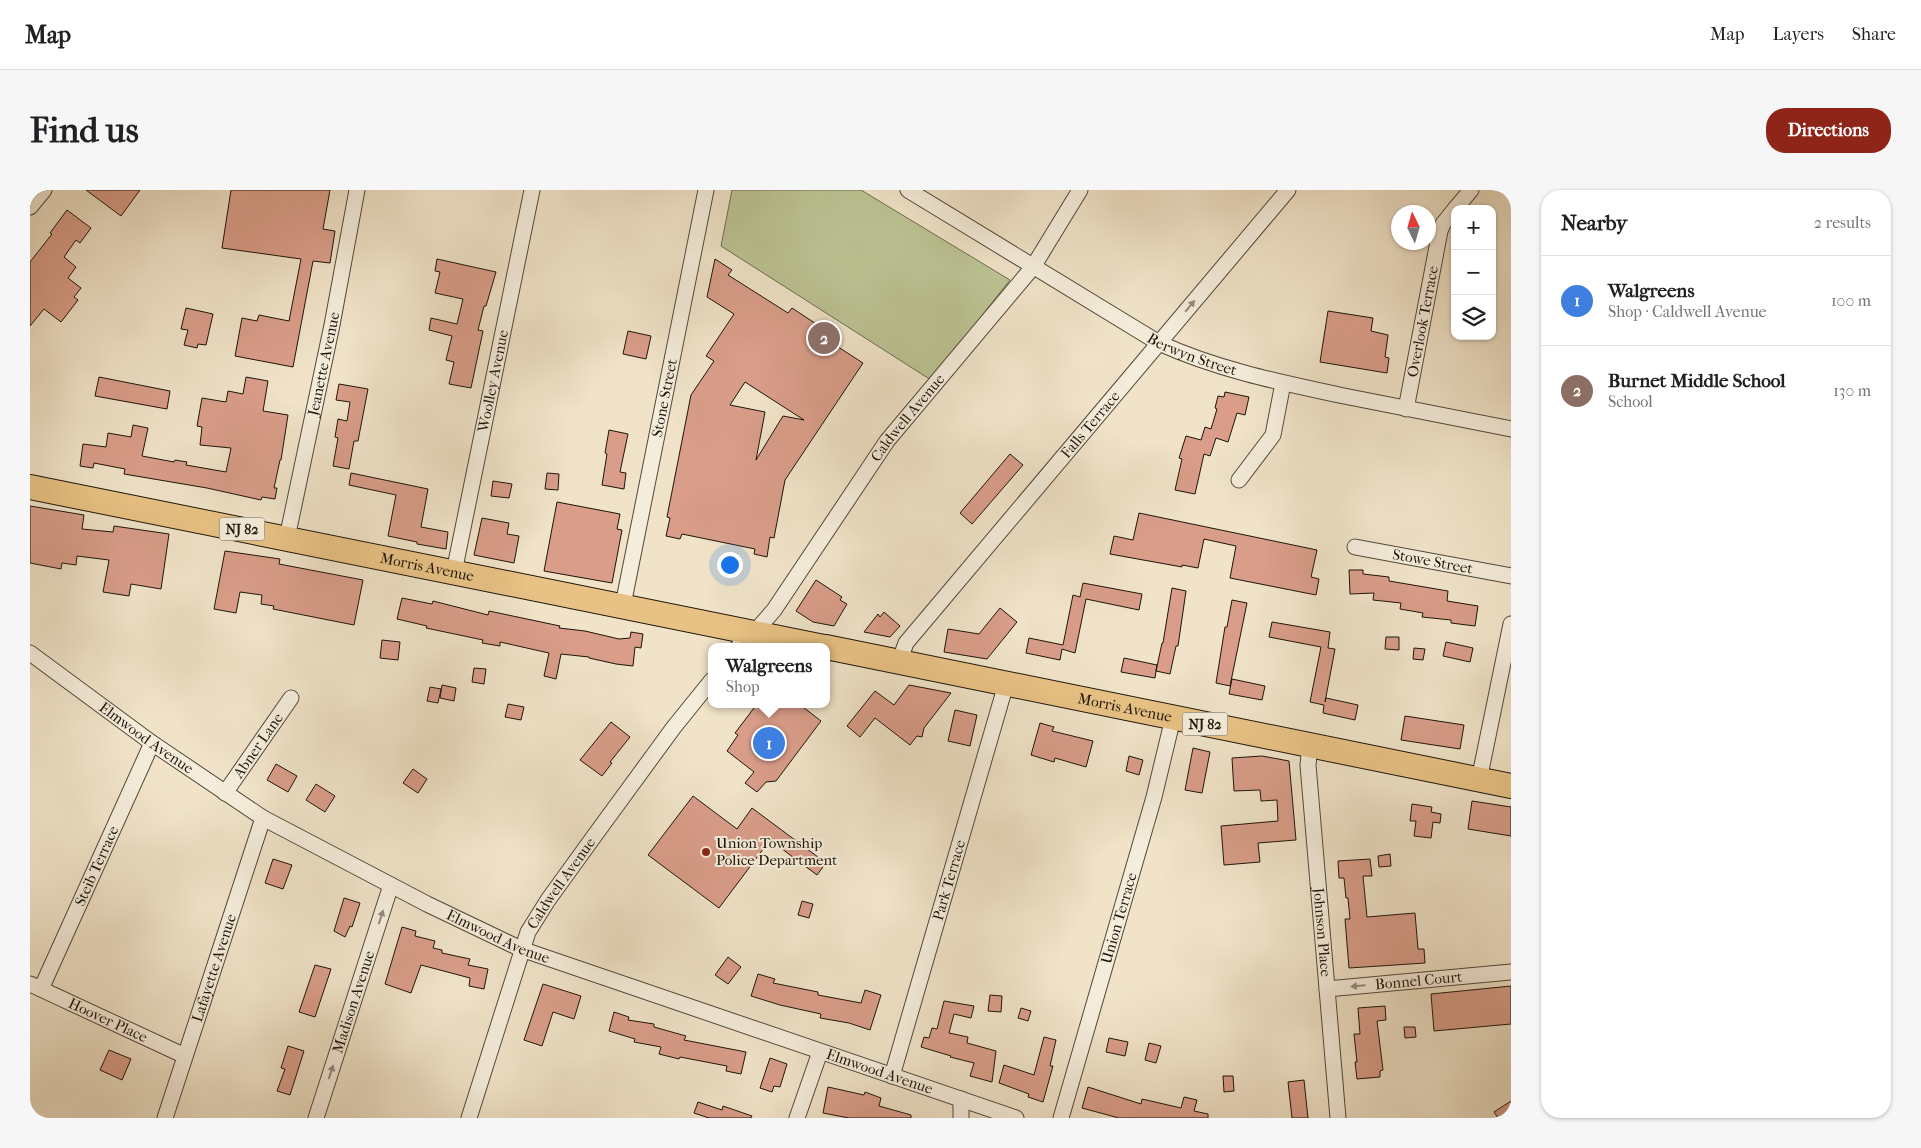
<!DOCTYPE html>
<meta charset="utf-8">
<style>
:root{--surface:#fff;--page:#f6f6f6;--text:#202124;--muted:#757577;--line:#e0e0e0;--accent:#8f2418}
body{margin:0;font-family:"IM FELL French Canon",serif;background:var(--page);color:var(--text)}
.controls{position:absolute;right:15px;top:15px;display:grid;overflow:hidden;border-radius:10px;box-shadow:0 1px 4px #0004}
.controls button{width:45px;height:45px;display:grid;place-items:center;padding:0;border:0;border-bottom:1px solid var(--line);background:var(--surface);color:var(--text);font:25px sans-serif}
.compass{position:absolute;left:1361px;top:15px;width:45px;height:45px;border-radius:50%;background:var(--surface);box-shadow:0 1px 4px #0004;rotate:355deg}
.you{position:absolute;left:699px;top:374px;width:18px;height:18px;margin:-12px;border:4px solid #fff;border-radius:50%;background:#1a73e8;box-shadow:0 0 0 8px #1a73e833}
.badge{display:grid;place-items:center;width:32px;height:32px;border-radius:50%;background:var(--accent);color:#fff;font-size:16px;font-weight:700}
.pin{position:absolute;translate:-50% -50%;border:2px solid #fff;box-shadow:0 1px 5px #0006}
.popup{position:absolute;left:678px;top:453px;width:122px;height:65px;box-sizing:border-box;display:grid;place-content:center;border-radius:10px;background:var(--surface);filter:drop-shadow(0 1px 4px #0005);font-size:16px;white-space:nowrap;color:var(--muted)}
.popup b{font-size:19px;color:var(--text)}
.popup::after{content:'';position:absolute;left:50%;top:100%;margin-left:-10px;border:10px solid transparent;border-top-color:var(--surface)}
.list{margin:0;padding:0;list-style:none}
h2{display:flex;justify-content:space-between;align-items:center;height:65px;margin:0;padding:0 20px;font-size:21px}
h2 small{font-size:16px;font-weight:400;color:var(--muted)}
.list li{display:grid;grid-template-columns:32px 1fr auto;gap:15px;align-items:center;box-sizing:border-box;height:90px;padding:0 20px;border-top:1px solid var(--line)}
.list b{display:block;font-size:19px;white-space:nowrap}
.list p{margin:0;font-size:16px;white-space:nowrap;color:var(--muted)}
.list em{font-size:16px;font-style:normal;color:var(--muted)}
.icon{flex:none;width:28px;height:28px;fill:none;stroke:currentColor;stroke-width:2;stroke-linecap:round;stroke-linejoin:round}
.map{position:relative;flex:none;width:1481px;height:928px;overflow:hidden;border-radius:20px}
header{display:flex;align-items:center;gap:30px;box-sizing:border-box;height:70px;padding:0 25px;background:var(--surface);border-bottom:1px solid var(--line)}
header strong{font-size:24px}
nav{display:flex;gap:28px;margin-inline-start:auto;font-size:18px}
.intro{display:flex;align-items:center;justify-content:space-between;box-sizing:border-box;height:120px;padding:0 30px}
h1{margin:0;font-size:35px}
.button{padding:12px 22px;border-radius:20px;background:var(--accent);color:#fff;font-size:18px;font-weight:700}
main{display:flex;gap:30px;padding:0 30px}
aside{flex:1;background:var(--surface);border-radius:20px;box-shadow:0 1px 4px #0004}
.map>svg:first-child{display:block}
.green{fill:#bcc394;stroke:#6c6c4f}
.building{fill:#d99d89;stroke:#1d140a;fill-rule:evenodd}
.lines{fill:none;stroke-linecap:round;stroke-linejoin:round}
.minor-casing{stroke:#52483a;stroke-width:17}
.primary-casing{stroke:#1d140a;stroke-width:26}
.minor{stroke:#f5eddb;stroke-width:15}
.primary{stroke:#e8c284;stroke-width:24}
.oneway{fill:#948b7d}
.poi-dot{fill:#8f2418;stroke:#f5eddb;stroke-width:2}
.labels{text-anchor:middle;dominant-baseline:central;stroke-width:4;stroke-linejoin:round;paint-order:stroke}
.shield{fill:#f5eddb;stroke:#5e5549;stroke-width:1}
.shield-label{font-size:14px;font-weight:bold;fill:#1d140a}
.street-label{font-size:15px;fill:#1d140a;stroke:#f5eddb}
.poi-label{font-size:15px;fill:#1d140a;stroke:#f5eddb;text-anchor:start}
</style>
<header>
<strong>Map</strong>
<nav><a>Map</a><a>Layers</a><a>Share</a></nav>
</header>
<div class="intro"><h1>Find us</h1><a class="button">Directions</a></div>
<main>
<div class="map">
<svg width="1481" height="928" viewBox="0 0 1481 928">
<rect width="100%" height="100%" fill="#f0e3c8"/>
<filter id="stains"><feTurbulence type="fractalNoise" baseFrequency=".004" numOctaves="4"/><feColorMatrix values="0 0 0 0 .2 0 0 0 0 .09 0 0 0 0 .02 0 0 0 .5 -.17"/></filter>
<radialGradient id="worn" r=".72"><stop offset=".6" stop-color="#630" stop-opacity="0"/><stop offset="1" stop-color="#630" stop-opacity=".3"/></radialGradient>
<!-- green -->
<path class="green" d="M702,0H831L980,90L901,190L691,56Z"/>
<!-- building -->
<path class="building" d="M56,0H110L91,26Z
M201,0H300L293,39L305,41L300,73L283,71L263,177L205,166L212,128L227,131L229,125L259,131L271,69L192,58Z
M37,20L61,38L50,53L46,50L34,67L46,77L38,88L51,98L44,107L48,110L31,132L14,119L0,136V72L22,44L20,43Z
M407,69L466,82L456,116H454L448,140L453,141L441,198L419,194L424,172L416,170L422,146L399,140L401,128L427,134L433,109L405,103L410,82L405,81Z
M685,69L702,80L698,85L758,123L762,118L806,147L802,153L833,173L755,290L744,348L740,347L737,367L724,364L725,359L652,344L650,349L636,346L640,328L637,327L661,205L684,171L676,166L704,124L677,107ZM715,192L774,230L753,226L726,270L735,222L700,215Z
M156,118L183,124L176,155L168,154L167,158L154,155L158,140L151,139Z
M1298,121L1343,128L1341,141L1358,145L1355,167L1359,168L1357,183L1290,172Z
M598,141L621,146L616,169L593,164Z
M69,187L140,201L137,219L65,206Z
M216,187L238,191L233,221L258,225L251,270H250L244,298H247L245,309L232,307L231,310L177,298L94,284L95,279L64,273L63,278L50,276L53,254L76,257L78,243L101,247L103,235L118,238L112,266L144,272L145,270L157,272L156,275L196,282L201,258L170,255L172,237L167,236L172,208L196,212L198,201L213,204Z
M309,194L338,199L328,251H324L319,279L303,276L308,248L305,247L308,229L317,231L320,212L306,210Z
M1195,202L1219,207L1215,225L1207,223L1198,252L1186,248L1180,266L1174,264L1165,304L1145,300L1152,269L1149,268L1156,246L1171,250L1175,237L1181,239L1187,219L1185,218L1188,206L1194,207Z
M579,240L598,244L590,282L596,283L594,299L572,295L577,264L575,263Z
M980,264L993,275L942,334L930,323Z
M321,283L398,299L391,337L418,342L416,359L387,354V352L358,346L366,305L319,295Z
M517,283L529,284L528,300L515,299Z
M463,291L482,294L479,308L461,306Z
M527,312L590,324L587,339L592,340L582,393L514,381Z
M0,316L54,325L52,339L83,342L84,336L139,344L131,399L101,394L99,406L73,402L79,370L47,366L46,375L32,373L31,379L0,373Z
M1109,323L1287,360L1281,387L1289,389L1286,405L1200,388L1206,356L1174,349L1168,378L1152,375V377L1080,364L1084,346L1103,350Z
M452,328L479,333L477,344L489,346L484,373L444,365Z
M195,361L250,369L249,374L333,390L324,435L243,419L244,416L231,414L232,405L210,402L206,423L184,419Z
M1319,380H1333V384L1359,387V391L1418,401L1417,411L1448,416L1445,436L1421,433V430L1392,427L1393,423L1370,419L1371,413L1343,410L1344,403L1320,404Z
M786,390L812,407L810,410L817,414L804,436L783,432L766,421Z
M1053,393L1112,404L1109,420L1056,409L1045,463L1032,459L1030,470L996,463L999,448L1033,455L1043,405L1050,407Z
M1142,398L1156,401L1148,456H1146L1140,484L1126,481L1125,488L1091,482L1094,468L1127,475L1126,481L1132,453H1133Z
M372,408L402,414L403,411L458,425L459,421L530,436L529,438L555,441L589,449L600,448L601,442L613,444L611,458L605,457L603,476L586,474L559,468V467L531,464L526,489L514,486L519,463L470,452V456L452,453L453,450L396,438L397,436L367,429Z
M1202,410L1217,413L1200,496L1186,493L1195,437H1197Z
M970,418L987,432L957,469L914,462L918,439L949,444Z
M854,422L870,436L860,447L834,442L848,424L850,427Z
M1242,432L1300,442L1298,458L1305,459L1295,512L1296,508L1328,515L1325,530L1293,523L1294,515L1280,512L1291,457L1239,447Z
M1356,447H1369V460L1355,459Z
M352,450L370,452L368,470L350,468Z
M1416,452L1443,458L1440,472L1413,466Z
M1384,458L1395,459L1393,470L1383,469Z
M444,478L456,479L454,494L442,492Z
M1202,489L1235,496L1232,510L1199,504Z
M412,495L426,498L424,511L410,508Z
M879,495L921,503L894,538L892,547L887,546L880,555L845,528L830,547L817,536L845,501L864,515Z
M400,497L411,499L408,513L397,511Z
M478,514L494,517L491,530L475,527Z
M727,514H769L791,531L746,591L736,592L727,602L715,593L724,582L697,561L708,545L705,543Z
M925,520L947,525L940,556L918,551Z
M1375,526L1434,535L1430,559L1371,550Z
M581,532L600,547L580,572L582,573L572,586L550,570Z
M1010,533L1024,537L1022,541L1063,551L1056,577L1025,568L1024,572L1001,565Z
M1163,558L1180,562L1172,603L1155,600Z
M1099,566L1113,570L1109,585L1096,581Z
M1232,566L1259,571L1266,650L1228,653L1230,672L1194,675L1191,636L1248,631L1247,610L1231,611L1230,600L1204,601L1202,568Z
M246,574L267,586L258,602L237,590Z
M383,579L397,589L388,603L373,593Z
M286,594L305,606L295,622L276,610Z
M663,606L707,639L722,618L796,673L787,685L740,650L689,718L618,665Z
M1442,611L1481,617V646L1438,639Z
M1382,614L1402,617L1401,622L1411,624L1410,633L1403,632L1401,648L1384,646L1386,631H1380Z
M1360,664L1361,676L1349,677L1348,666Z
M243,669L262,675L253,699L235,693Z
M1340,669L1342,686H1333L1337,727L1385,723L1388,759H1394L1395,773L1319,778L1315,729H1320L1318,708H1316L1314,688H1309L1308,671Z
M314,708L330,713L322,737L320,736L315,747L304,741Z
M772,711L783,714L779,728L768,725Z
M372,737L386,741L385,746L405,751L403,758L412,760V763L440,769L438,775L458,779L454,799L439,796L440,788L391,775L381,803L355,794Z
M698,767L711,777L698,794L685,785Z
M285,775L301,779L285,827L269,822Z
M728,784L745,789L743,793L788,802V805L831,813L835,800L851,805L840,840L819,833L790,828L791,824L750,815L721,806Z
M513,794L551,806L544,829L523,822L512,856L494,850Z
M1481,796V834L1404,841L1401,804Z
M960,805L972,806L971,822L958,821Z
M914,811L944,816L941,828L924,824L919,843L938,847L937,853L966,861L962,892L940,886L944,873L920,867L921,866L891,857L894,847L899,848L902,838L907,839Z
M1355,816L1356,830L1347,831L1353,880L1350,881V887L1327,889L1325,872H1327L1324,844H1330L1328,818Z
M991,818L1001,821L998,831L988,828Z
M584,822L599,827L598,830L624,834V837L656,846L654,850L716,862L711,884L696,881L697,876L650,867L649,869L629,864L631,857L604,852L605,849L579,841Z
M1374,837H1385L1386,847L1375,848Z
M1014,847L1026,850L1020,876H1023L1013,912L998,907L999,904L969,893L974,875L1004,885Z
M1079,848L1098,852L1095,866L1076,862Z
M1119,853L1131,856L1126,873L1115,870Z
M258,856L274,861L260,905L247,901L255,879L251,878Z
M79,860L101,869L92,890L70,880Z
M740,868L757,874L750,897L744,896L742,902L730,898Z
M1193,886H1203L1204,901L1194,902Z
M1274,890L1278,928H1262L1258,892Z
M798,897L834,905L835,902L851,908L849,916L881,925V928H819L793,923Z
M1058,897L1111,914L1112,909L1151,918L1154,907L1167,910L1164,921L1178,924V928H1089L1052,918Z
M1481,911V928H1468L1464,922Z
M668,912L692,920L693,916L722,926L721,928H679L664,923Z"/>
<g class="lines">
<!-- minor casing -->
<g class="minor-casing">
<g id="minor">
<path id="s1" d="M878,0L1129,153C1186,179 1248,192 1309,205C1366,216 1423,228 1481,239"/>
<path d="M0,17L14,0"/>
<path d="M1425,19L1441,0"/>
<path id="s2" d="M1376,219L1410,41L1413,34L1425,19"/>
<path d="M1209,290L1243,245L1253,193"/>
<path id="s3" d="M257,348L302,135L327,0"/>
<path id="s4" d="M1325,357L1481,386"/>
<path id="s5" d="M424,382L502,0"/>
<path id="s6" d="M593,415L676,0"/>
<path id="s7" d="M708,457L724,443L744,420L857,251L1003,77L1050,0"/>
<path id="s8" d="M0,463L122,553L233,628L397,714L491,759L986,928"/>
<path id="s9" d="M869,472L876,453L1258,0"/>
<path id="s10" d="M1280,555L1278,575L1308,928"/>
<path d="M1449,590L1481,434"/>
<path id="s11" d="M195,603L261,508"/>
<path id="s12" d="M0,794L155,866"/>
<path id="s13" d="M11,799L122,553"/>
<path id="s14" d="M1297,799L1481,782"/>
<path id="s15" d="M862,886L976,494"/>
<path id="s16" d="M135,928L233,628"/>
<path id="s17" d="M286,928L361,695"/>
<path id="s18" d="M439,928L498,742L518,710L565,645L644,537L682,490"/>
<path d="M767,928L790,862"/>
<path d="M931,928V909"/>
<path id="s19" d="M1031,928L1124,607L1143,528"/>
</g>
</g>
<!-- primary casing -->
<g class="primary-casing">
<g id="primary">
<path id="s20" d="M0,297L794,457"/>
<path id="s21" d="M796,457L1481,596"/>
</g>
</g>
<!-- minor -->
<use href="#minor" class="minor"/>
<!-- primary -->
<use href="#primary" class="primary"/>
</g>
<!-- one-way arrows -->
<defs><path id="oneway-solid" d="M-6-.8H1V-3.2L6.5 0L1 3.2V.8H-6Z" transform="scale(1.25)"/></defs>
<g class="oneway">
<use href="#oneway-solid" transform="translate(1160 116) rotate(-50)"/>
<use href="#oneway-solid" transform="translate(351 727) rotate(-72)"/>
<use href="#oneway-solid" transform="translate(1328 796) rotate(175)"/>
<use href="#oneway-solid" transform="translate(301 882) rotate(-72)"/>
</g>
<!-- markers -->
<circle class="poi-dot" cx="676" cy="662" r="5"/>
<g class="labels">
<!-- shield labels -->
<g class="shield">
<rect x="189.5" y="327.5" width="45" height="23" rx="4"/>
<rect x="1152.5" y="522.5" width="45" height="23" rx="4"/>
</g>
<g class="shield-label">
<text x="212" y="339">NJ 82</text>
<text x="1175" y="534">NJ 82</text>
</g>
<!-- street labels -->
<g class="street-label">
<text stroke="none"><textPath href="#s2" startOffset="89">Overlook Terrace</textPath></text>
<text stroke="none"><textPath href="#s1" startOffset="329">Berwyn Street</textPath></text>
<text stroke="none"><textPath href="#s3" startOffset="178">Jeanette Avenue</textPath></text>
<text stroke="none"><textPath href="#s5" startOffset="195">Woolley Avenue</textPath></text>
<text stroke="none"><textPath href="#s6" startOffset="211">Stone Street</textPath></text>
<text stroke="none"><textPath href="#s7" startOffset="286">Caldwell Avenue</textPath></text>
<text stroke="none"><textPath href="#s9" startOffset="306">Falls Terrace</textPath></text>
<text stroke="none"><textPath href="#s4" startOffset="79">Stowe Street</textPath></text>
<text stroke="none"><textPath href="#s20" startOffset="405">Morris Avenue</textPath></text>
<text stroke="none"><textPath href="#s21" startOffset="305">Morris Avenue</textPath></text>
<text stroke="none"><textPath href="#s8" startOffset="144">Elmwood Avenue</textPath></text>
<text stroke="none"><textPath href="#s11" startOffset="58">Abner Lane</textPath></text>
<text stroke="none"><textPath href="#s13" startOffset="135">Steib Terrace</textPath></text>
<text stroke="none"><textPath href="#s15" startOffset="204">Park Terrace</textPath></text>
<text stroke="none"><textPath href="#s18" startOffset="254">Caldwell Avenue</textPath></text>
<text stroke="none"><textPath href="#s19" startOffset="208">Union Terrace</textPath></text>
<text stroke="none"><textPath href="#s10" startOffset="188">Johnson Place</textPath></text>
<text stroke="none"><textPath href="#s8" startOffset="549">Elmwood Avenue</textPath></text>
<text stroke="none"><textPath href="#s16" startOffset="158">Lafayette Avenue</textPath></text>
<text stroke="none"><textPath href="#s14" startOffset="92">Bonnel Court</textPath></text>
<text stroke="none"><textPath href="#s17" startOffset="122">Madison Avenue</textPath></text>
<text stroke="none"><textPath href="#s12" startOffset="86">Hoover Place</textPath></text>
<text stroke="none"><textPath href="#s8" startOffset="954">Elmwood Avenue</textPath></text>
</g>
<!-- poi labels -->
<g class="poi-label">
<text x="686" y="653">Union Township<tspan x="686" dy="17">Police Department</tspan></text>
</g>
</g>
<rect width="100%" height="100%" filter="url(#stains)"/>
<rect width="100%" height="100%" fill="url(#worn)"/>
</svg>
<div class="controls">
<button>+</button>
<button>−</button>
<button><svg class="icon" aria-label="layers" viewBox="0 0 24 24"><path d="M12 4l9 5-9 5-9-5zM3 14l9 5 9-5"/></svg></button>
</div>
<svg class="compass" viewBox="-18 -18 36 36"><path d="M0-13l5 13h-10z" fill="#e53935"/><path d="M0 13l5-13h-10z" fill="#757577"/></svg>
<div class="you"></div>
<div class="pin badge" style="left:739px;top:553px;background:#3f7fe0">1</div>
<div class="popup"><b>Walgreens</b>Shop</div>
<div class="pin badge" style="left:794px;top:148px;background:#8d6e63">2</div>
</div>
<aside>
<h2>Nearby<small>2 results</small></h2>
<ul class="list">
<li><span class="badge" style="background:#3f7fe0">1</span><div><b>Walgreens</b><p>Shop · Caldwell Avenue</p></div><em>100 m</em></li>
<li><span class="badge" style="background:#8d6e63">2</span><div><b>Burnet Middle School</b><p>School</p></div><em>130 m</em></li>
</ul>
</aside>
</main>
